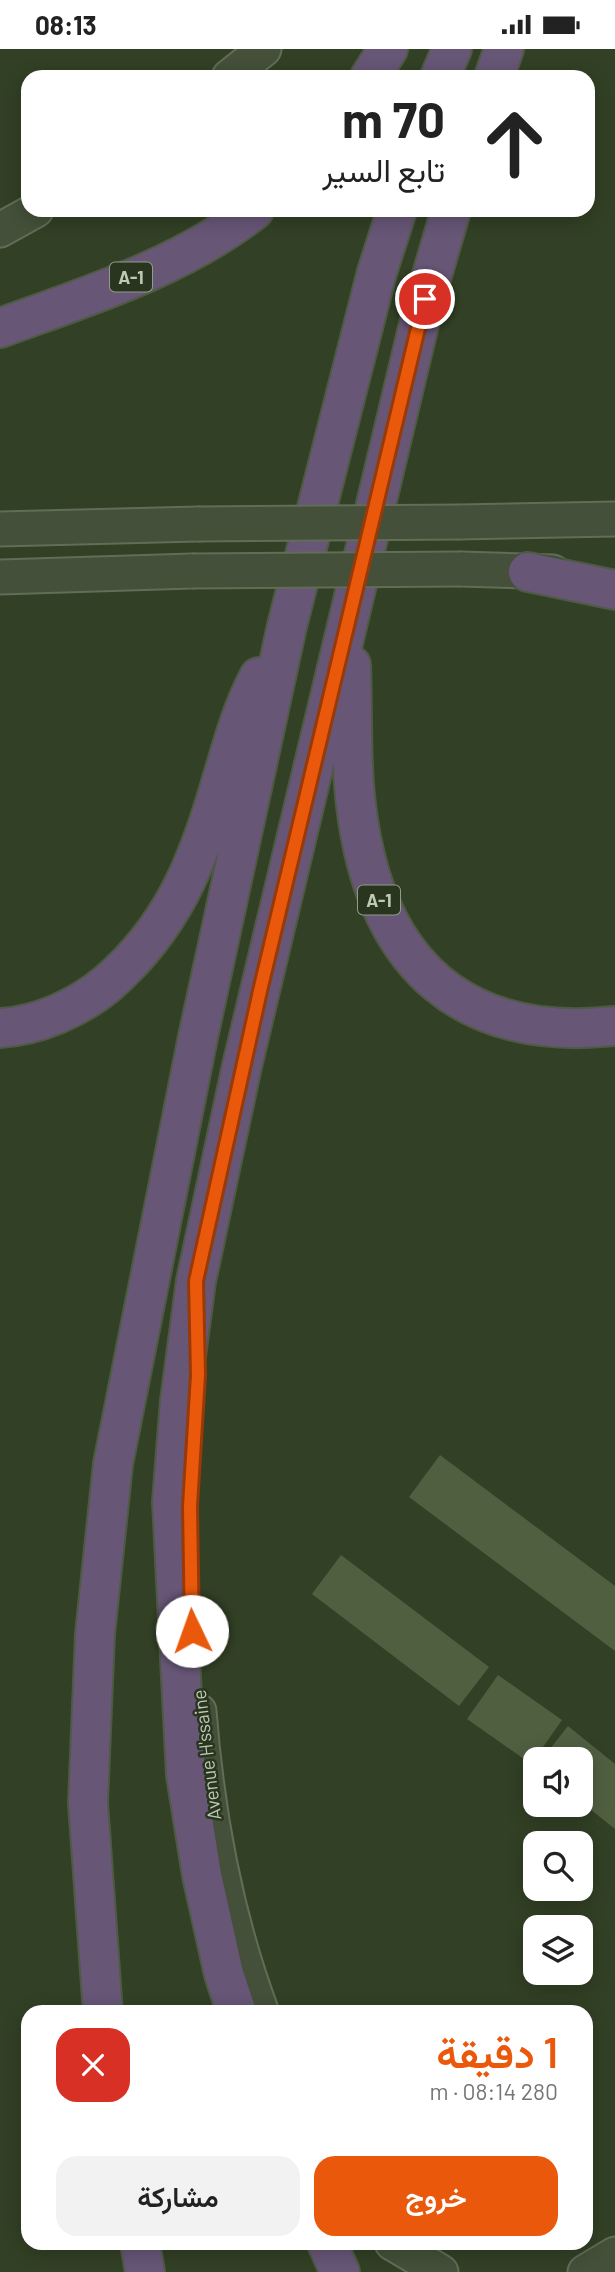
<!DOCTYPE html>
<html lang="ar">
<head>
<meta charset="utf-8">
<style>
  body { margin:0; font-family:Barlow,Vazirmatn,sans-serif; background:#f2f2f2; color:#222; direction:rtl; height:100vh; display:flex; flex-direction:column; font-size:26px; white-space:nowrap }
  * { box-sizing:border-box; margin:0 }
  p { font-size:23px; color:#767676 }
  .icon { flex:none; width:38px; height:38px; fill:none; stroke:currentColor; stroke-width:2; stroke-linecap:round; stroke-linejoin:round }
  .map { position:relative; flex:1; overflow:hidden; direction:ltr }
  .sheet { position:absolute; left:21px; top:1956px; width:572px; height:245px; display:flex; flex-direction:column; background:#fff; border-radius:21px; box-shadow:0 4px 18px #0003; direction:rtl }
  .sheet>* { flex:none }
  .hud { position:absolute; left:21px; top:21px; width:574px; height:147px; border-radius:21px; box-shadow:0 4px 18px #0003; direction:rtl; background:#fff; color:#222; overflow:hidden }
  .buttons { position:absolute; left:523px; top:1698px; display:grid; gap:14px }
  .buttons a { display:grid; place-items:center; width:70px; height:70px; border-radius:14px; background:#fff; box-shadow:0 4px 18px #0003; font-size:35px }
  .pin { position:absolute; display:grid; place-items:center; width:60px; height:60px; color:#fff; margin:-30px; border:4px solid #fff; border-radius:50%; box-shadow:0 2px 7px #0007 }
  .me { position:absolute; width:77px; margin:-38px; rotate:357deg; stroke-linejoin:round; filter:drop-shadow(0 0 5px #0008) }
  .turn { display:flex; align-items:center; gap:24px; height:147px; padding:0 35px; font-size:32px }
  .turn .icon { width:91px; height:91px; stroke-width:2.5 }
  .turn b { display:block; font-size:49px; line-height:60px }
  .round { display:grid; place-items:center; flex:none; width:74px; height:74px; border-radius:21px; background:#f2f2f2 }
  .summary { display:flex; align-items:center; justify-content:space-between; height:119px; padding:0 35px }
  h1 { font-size:42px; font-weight:600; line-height:52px; color:#ea580c }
  .button { display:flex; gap:14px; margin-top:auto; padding:14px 35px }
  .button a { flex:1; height:80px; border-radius:21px; background:#ea580c; color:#fff; font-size:28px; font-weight:600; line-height:80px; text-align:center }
  .button a+a { background:#f2f2f2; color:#222 }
  .status { display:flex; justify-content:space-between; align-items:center; height:49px; padding:0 35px; background:#fff; direction:ltr }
  .status svg { height:19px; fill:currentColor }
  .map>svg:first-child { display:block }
  .building { fill:#515f41 }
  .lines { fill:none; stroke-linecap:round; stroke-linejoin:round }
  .minor-casing { stroke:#626d57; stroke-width:37 }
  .highway-casing { stroke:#4f5a44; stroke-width:42 }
  .minor { stroke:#445039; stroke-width:33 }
  .highway { stroke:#675676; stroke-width:38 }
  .minor-bridge-casing { stroke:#626d57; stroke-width:37; stroke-linecap:butt }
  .minor-bridge { stroke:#445039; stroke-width:33 }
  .route-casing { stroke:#983908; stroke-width:18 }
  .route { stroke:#ea580c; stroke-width:12 }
  .labels { text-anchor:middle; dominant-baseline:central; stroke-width:5; stroke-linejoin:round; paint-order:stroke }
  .shield { fill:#29351e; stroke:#929d88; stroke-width:2 }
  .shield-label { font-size:18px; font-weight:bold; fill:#bfcab5 }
  .street-label { font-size:19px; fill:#bfcab5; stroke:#29351e }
</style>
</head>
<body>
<div class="status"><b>08:13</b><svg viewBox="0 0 49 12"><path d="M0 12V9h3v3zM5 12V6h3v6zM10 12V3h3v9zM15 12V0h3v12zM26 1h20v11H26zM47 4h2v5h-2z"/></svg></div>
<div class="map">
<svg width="615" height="2223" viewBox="0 0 615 2223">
  <rect width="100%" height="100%" fill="#324025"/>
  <path class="building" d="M440,1406l175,131v65l-206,-154z
    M341,1506l148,112 -30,39 -147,-112z
    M498,1626l64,45 -31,44 -64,-45z
    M568,1677l47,38v65l-34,-27v-43h-39z"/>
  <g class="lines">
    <g class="minor-casing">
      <path id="minor" d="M229,28l35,-28
        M0,181l36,-20
        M460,473l155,-3
        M0,480l198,-5
        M461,520l92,3
        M0,528l192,-6
        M199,1662c8,102 27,206 63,302
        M392,2194l49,29
        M585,2223l30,-18"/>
    </g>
    <g class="highway-casing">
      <path id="highway" d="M370,28l18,-28
        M440,28l12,-28
        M494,28l10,-28
        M0,279c85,-31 182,-61 254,-118
        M528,523l87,18
        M351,616c2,51 -1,104 7,155 22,147 107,222 257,206
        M0,979c38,-2 78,-20 107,-44 65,-56 91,-121 114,-201 11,-36 20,-72 38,-106
        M103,1964l-15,-210 7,-169 18,-170 85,-427 89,-411 90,-354 20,-62
        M237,1964l-13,-39 -22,-99 -16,-100 -14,-273 8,-101 16,-120 46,-215 183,-767 26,-89
        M140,2194l5,29
        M327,2194l13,29"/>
    </g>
    <use href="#minor" class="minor"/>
    <use href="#highway" class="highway"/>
    <g class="minor-bridge-casing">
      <path id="minor-bridge" d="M198,475l262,-2
        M192,522l269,-2"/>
    </g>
    <use href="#minor-bridge" class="minor-bridge"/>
  </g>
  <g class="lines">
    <g class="route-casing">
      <path id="route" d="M192,1582l-2,-125 8,-131 -2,-94 64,-290 165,-692"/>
    </g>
    <use href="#route" class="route"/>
  </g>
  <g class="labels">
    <g class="shield">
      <rect x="110" y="213.5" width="42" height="29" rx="5"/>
      <rect x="358" y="836.5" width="42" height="29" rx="5"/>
    </g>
    <g class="shield-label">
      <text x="131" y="228">A-1</text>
      <text x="379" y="851">A-1</text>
    </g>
    <g class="street-label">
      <text transform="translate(206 1706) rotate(-97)">Avenue H'ssaine</text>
    </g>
  </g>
</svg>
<div class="buttons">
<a><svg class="icon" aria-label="sound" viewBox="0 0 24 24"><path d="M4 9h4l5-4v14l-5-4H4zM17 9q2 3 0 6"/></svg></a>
<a><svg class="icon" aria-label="search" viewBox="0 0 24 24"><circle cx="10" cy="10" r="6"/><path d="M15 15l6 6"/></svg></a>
<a><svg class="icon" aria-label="layers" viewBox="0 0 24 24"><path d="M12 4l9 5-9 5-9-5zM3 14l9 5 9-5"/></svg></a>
</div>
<div class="pin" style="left:425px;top:250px;background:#d93025"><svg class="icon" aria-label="arrive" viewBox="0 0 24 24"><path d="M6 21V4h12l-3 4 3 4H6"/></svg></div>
<svg class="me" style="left:192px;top:1582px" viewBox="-20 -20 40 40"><circle r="19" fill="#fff"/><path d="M0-13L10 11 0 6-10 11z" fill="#ea580c"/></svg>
<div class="hud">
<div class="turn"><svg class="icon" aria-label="ahead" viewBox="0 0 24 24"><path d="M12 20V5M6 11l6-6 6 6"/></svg><div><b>70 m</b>تابع السير</div></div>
</div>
<section class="sheet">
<div class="summary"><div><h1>1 دقيقة</h1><p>280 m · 08:14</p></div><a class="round" style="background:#d93025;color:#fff"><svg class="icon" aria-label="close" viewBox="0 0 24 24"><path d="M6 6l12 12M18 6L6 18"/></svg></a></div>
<div class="button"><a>خروج</a><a>مشاركة</a></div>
</section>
</div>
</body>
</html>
